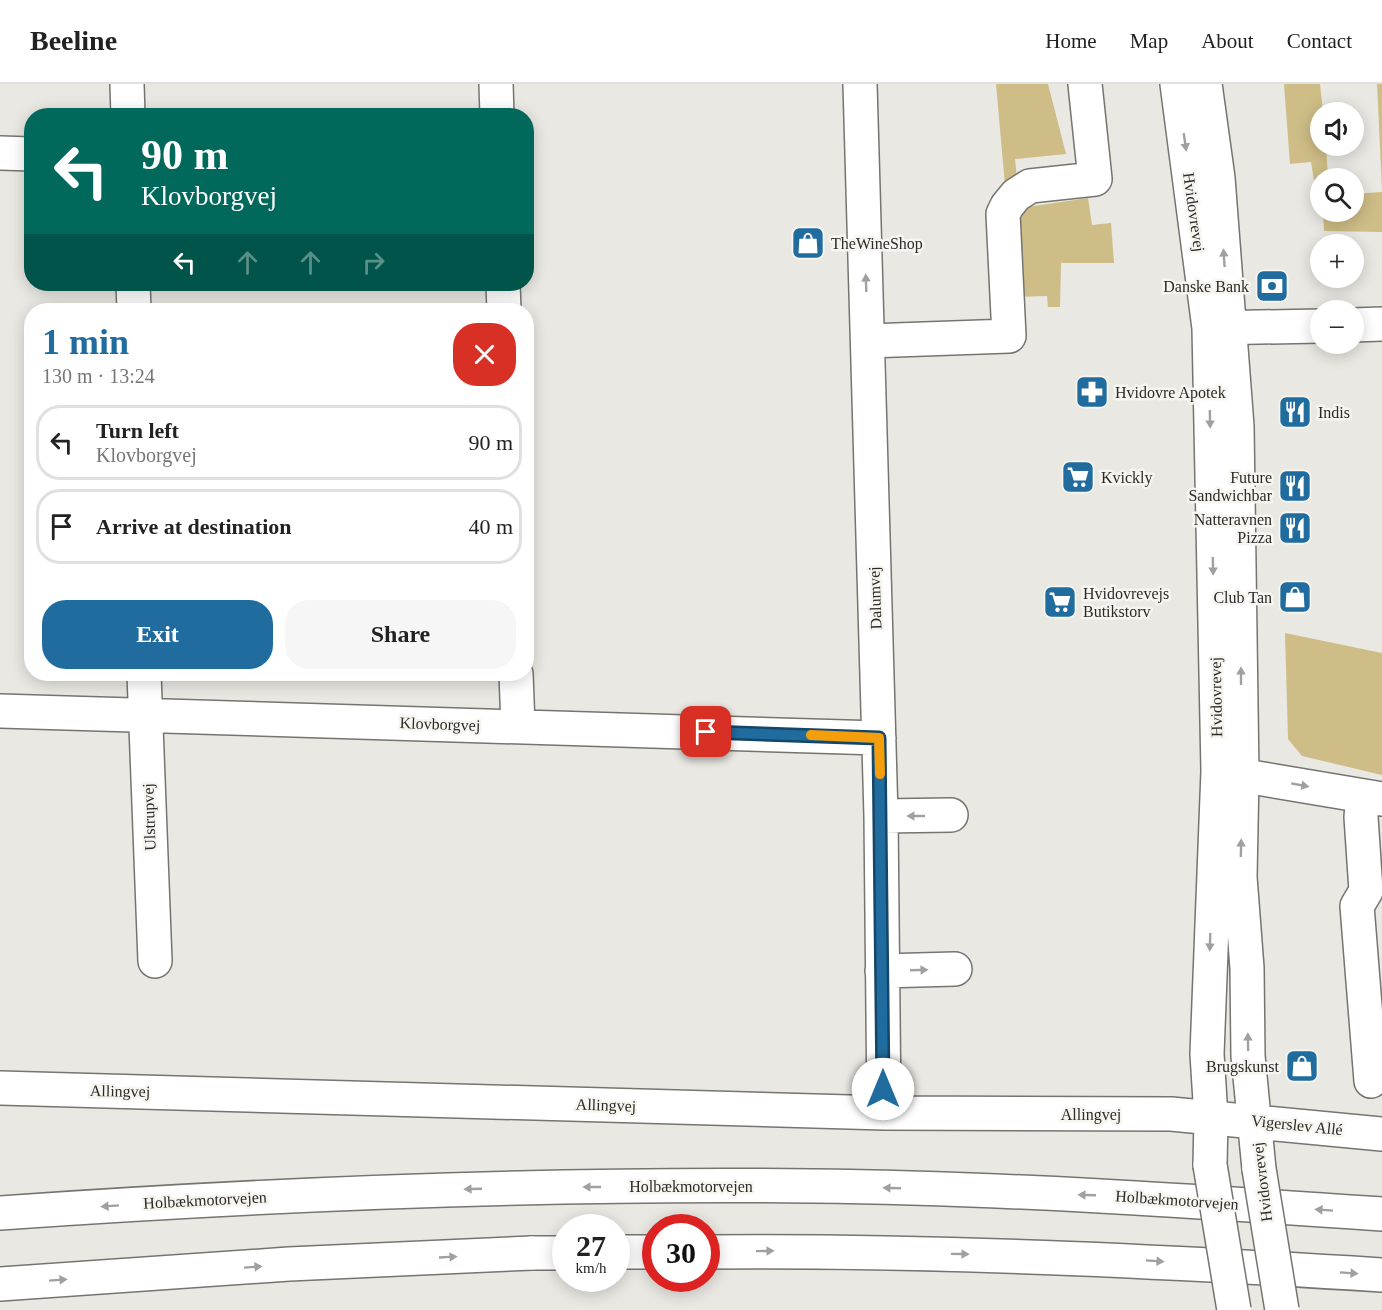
<!DOCTYPE html>
<html lang="en">
<head>
<meta charset="utf-8">
<style>
  body { margin:0; font-family:Georgia,serif; background:#f6f6f6; color:#222; height:100vh; display:flex; flex-direction:column; font-size:22px; white-space:nowrap }
  * { box-sizing:border-box; margin:0 }
  p { font-size:20px; color:#767676 }
  .icon { flex:none; width:33px; height:33px; fill:none; stroke:currentColor; stroke-width:2; stroke-linecap:round; stroke-linejoin:round }
  .map { position:relative; flex:1; overflow:hidden }
  .drawer { position:absolute; left:24px; top:219px; width:510px; height:378px; display:flex; flex-direction:column; background:#fff; border-radius:24px; box-shadow:0 3px 15px #0003 }
  .drawer>* { flex:none }
  .guide { position:absolute; left:24px; top:24px; width:510px; height:183px; border-radius:24px; box-shadow:0 3px 15px #0003; background:#00695c; color:#fff; overflow:hidden }
  .controls { position:absolute; left:1310px; top:18px; display:grid; gap:12px }
  .controls a { display:grid; place-items:center; width:54px; height:54px; border-radius:50%; background:#fff; box-shadow:0 3px 15px #0003; font-size:30px }
  .speed { position:absolute; left:552px; top:1130px; display:flex; gap:12px; font-size:30px; font-weight:700; text-align:center }
  .speed>* { display:grid; place-content:center; width:78px; height:78px; border-radius:50%; background:#fff; box-shadow:0 3px 15px #0003; line-height:1 }
  .speed small { font-size:15px; font-weight:400 }
  .speed .limit { border:9px solid #d22; background:#fff; color:#111 }
  .pin { position:absolute; display:grid; place-items:center; width:51px; height:51px; color:#fff; margin:-26px; border-radius:12px; box-shadow:0 3px 9px #0006 }
  .me { position:absolute; width:66px; margin:-33px; rotate:0deg; stroke-linejoin:round; filter:drop-shadow(0 0 4px #0008) }
  .turn { display:flex; align-items:center; gap:21px; height:126px; padding:0 18px; font-size:27px }
  .turn .icon { width:78px; height:78px; stroke-width:2.5 }
  .turn b { display:block; font-size:42px; line-height:51px }
  .lanes { display:flex; align-items:center; height:57px; padding:0 18px; background:#0003; justify-content:center; gap:30px; direction:ltr }
  .lanes .off { opacity:.35 }
  .round { display:grid; place-items:center; flex:none; width:63px; height:63px; border-radius:24px; background:#f6f6f6 }
  .summary { display:flex; align-items:center; justify-content:space-between; height:102px; padding:0 18px }
  h1 { font-size:36px; font-weight:600; line-height:45px; color:#206c9f }
  .button { display:flex; gap:12px; margin-top:auto; padding:12px 18px }
  .button a { flex:1; height:69px; border-radius:24px; background:#206c9f; color:#fff; font-size:24px; font-weight:600; line-height:69px; text-align:center }
  .button a+a { background:#f6f6f6; color:#222 }
  ul { padding:0; list-style:none }
  li { display:flex; align-items:center; gap:18px; height:75px; margin:0 12px 9px; padding:0 6px; border:3px solid #e0e0e0; border-radius:24px }
  li div { flex:1 }
  li b { display:block; font-size:22px }
  li em { font-style:normal }
  header { display:flex; align-items:center; gap:36px; box-sizing:border-box; height:84px; padding:0 30px; background:#fff; border-bottom:2px solid #e0e0e0 }
  header strong { font-size:28px }
  nav { display:flex; gap:33px; margin-inline-start:auto; font-size:21px }
  .map>svg:first-child { display:block }
  .green { fill:#cebd86 }
  .lines { fill:none; stroke-linecap:round; stroke-linejoin:round }
  .minor-casing { stroke:#76746f; stroke-width:36 }
  .major-casing { stroke:#76746f; stroke-width:36 }
  .highway-casing { stroke:#76746f; stroke-width:36 }
  .minor { stroke:#fff; stroke-width:33 }
  .major { stroke:#fff; stroke-width:33 }
  .highway { stroke:#fff; stroke-width:33 }
  .minor-bridge-casing { stroke:#76746f; stroke-width:36; stroke-linecap:butt }
  .minor-bridge { stroke:#fff; stroke-width:33 }
  .oneway { fill:#a0a09f }
  .route-casing { stroke:#154667; stroke-width:15 }
  .route { stroke:#206c9f; stroke-width:10 }
  .slow { stroke:#f59e0b; stroke-width:10 }
  .labels { text-anchor:middle; dominant-baseline:central; stroke-width:5; stroke-linejoin:round; paint-order:stroke }
  .street-label { font-size:16px; fill:#2c2b29; stroke:#f7f5ef }
  .poi-label { font-size:16px; fill:#2c2b29; stroke:#f7f5ef; text-anchor:start }
</style>
</head>
<body>
<header>
<strong>Beeline</strong>
<nav><a>Home</a><a>Map</a><a>About</a><a>Contact</a></nav>
</header>
<div class="map">
<svg width="1382" height="1226" viewBox="0 0 1382 1226">
  <rect width="100%" height="100%" fill="#e9e8e2"/>
  <path class="green" d="M996,0h52l18,70 -51,5 5,49 68,-10 4,27 19,-2 3,40h-53l-1,44h-12l-1,-11 -32,1z
    M1284,0h36l3,28h-3v34h6l2,32h-8v9h-5l-4,-25 -21,2z
    M1377,0h5v105z
    M1382,108v40l-58,-1 -1,-19h30v-18z
    M1285,549l97,20v122l-80,-19 -14,-17z"/>
  <g class="lines">
    <g class="minor-casing">
      <path id="minor" d="M127,0l1,32
        M496,0l1,32
        M860,0l21,732 3,297
        M1177,0l32,244 9,443 -11,283 4,63 -1,48
        M1205,0l13,94 19,248 5,349 -2,102 7,91 1,88 11,113
        M0,69l32,1
        M133,200l1,26
        M503,200l1,26
        M1353,241l29,-1
        M1209,244l111,-2
        M868,257l141,-5 -6,-122 4,-8 9,-11 14,-9 65,-7 -10,-95
        M144,590l11,287
        M516,590l2,52
        M0,627l879,27
        M1221,688l161,27
        M1363,712l-2,21 5,74 -9,15 14,175
        M881,732l70,-1
        M882,887l73,-2
        M0,1004l884,25 287,1 211,20"/>
    </g>
    <g class="major-casing">
      <path id="major" d="M616,1168h40
        M706,1168c226,-2 451,9 676,23
        M532,1169h34"/>
    </g>
    <g class="highway-casing">
      <path id="highway" d="M0,1129c270,-19 541,-30 813,-27 190,2 379,15 569,28
        M0,1200l289,-20 243,-11"/>
    </g>
    <use href="#minor" class="minor"/>
    <use href="#major" class="major"/>
    <use href="#highway" class="highway"/>
    <g class="minor-bridge-casing">
      <path id="minor-bridge" d="M1210,1081l24,145
        M1259,1085l23,141"/>
    </g>
    <use href="#minor-bridge" class="minor-bridge"/>
  </g>
  <defs><path id="oneway-solid" d="M-6-.8H1V-3.2L6.5 0L1 3.2V.8H-6Z" transform="scale(1.5)"/></defs>
  <g class="oneway">
    <use href="#oneway-solid" transform="translate(1185 58) rotate(82)"/>
    <use href="#oneway-solid" transform="translate(1224 174) rotate(-94)"/>
    <use href="#oneway-solid" transform="translate(866 199) rotate(-92)"/>
    <use href="#oneway-solid" transform="translate(1210 335) rotate(89)"/>
    <use href="#oneway-solid" transform="translate(1213 482) rotate(89)"/>
    <use href="#oneway-solid" transform="translate(1241 592) rotate(-90)"/>
    <use href="#oneway-solid" transform="translate(1300 701) rotate(10)"/>
    <use href="#oneway-solid" transform="translate(916 732) rotate(180)"/>
    <use href="#oneway-solid" transform="translate(1241 764) rotate(-89)"/>
    <use href="#oneway-solid" transform="translate(1210 858) rotate(92)"/>
    <use href="#oneway-solid" transform="translate(919 886) rotate(-2)"/>
    <use href="#oneway-solid" transform="translate(1248 958) rotate(-91)"/>
    <use href="#oneway-solid" transform="translate(592 1103) rotate(180)"/>
    <use href="#oneway-solid" transform="translate(892 1104) rotate(-178)"/>
    <use href="#oneway-solid" transform="translate(473 1105) rotate(178)"/>
    <use href="#oneway-solid" transform="translate(1087 1111) rotate(-178)"/>
    <use href="#oneway-solid" transform="translate(110 1122) rotate(176)"/>
    <use href="#oneway-solid" transform="translate(1324 1126) rotate(-176)"/>
    <use href="#oneway-solid" transform="translate(765 1167) rotate(-1)"/>
    <use href="#oneway-solid" transform="translate(960 1170) rotate(1)"/>
    <use href="#oneway-solid" transform="translate(448 1173) rotate(-3)"/>
    <use href="#oneway-solid" transform="translate(1155 1177) rotate(4)"/>
    <use href="#oneway-solid" transform="translate(253 1183) rotate(-4)"/>
    <use href="#oneway-solid" transform="translate(1349 1189) rotate(4)"/>
    <use href="#oneway-solid" transform="translate(58 1196) rotate(-4)"/>
  </g>
  <g class="lines">
    <g class="route-casing">
      <path id="route" d="M706,648l173,6 4,351"/>
    </g>
    <use href="#route" class="route"/>
    <path class="slow" d="M811,651l68,3 1,36"/>
  </g>
  <defs>
    <g id="shop-square" transform="scale(1.725)"><rect x="-9" y="-9" width="18" height="18" rx="4" fill="#206c9f" stroke="#f7f5ef"/><path d="M-5-2.5h2.3a2.7 3.5 0 0 1 5.4 0H5L5.5 6h-11ZM-1.5-2.5h3a1.5 2.3 0 0 0-3 0Z" fill="#fff"/></g>
    <g id="bank-square" transform="scale(1.725)"><rect x="-9" y="-9" width="18" height="18" rx="4" fill="#206c9f" stroke="#f7f5ef"/><path d="M-6-4H6V4H-6ZM0-2.3a2.3 2.3 0 1 0 0 4.6a2.3 2.3 0 1 0 0-4.6Z" fill="#fff"/></g>
    <g id="pharmacy-square" transform="scale(1.725)"><rect x="-9" y="-9" width="18" height="18" rx="4" fill="#206c9f" stroke="#f7f5ef"/><path d="M-2-6h4v4h4v4h-4v4h-4v-4h-4v-4h4Z" fill="#fff"/></g>
    <g id="restaurant-square" transform="scale(1.725)"><rect x="-9" y="-9" width="18" height="18" rx="4" fill="#206c9f" stroke="#f7f5ef"/><path d="M-5-6h1v4h1v-4h1v4h1v-4h1v5L-1.5 .5V6h-2V.5L-5-1ZM5-6V6H3V1.5H1.5Q1.5-4 5-6Z" fill="#fff"/></g>
    <g id="supermarket-square" transform="scale(1.725)"><rect x="-9" y="-9" width="18" height="18" rx="4" fill="#206c9f" stroke="#f7f5ef"/><path d="M-6-5.5h2.5l.6 2H6L4.5 2H-2.5L-4.4-4H-6ZM-1.5 3.2a1.3 1.3 0 1 0 .1 0ZM3 3.2a1.3 1.3 0 1 0 .1 0Z" fill="#fff"/></g>
  </defs>
  <g fill-rule="evenodd">
    <use href="#shop-square" x="808" y="159"/>
    <use href="#bank-square" x="1272" y="202"/>
    <use href="#pharmacy-square" x="1092" y="308"/>
    <use href="#restaurant-square" x="1295" y="328"/>
    <use href="#supermarket-square" x="1078" y="393"/>
    <use href="#restaurant-square" x="1295" y="402"/>
    <use href="#restaurant-square" x="1295" y="444"/>
    <use href="#shop-square" x="1295" y="513"/>
    <use href="#supermarket-square" x="1060" y="518"/>
    <use href="#shop-square" x="1302" y="982"/>
  </g>
  <g class="labels">
    <g class="street-label">
      <text transform="translate(1194 128) rotate(82)">Hvidovrevej</text>
      <text transform="translate(875 514) rotate(-92)">Dalumvej</text>
      <text transform="translate(1216 613) rotate(-91)">Hvidovrevej</text>
      <text transform="translate(440 640) rotate(2)">Klovborgvej</text>
      <text transform="translate(149 733) rotate(-92)">Ulstrupvej</text>
      <text transform="translate(120 1007) rotate(1)">Allingvej</text>
      <text transform="translate(606 1021) rotate(2)">Allingvej</text>
      <text x="1091" y="1030">Allingvej</text>
      <text transform="translate(1297 1041) rotate(6)">Vigerslev Allé</text>
      <text transform="translate(1262 1098) rotate(-97)">Hvidovrevej</text>
      <text x="691" y="1102">Holbækmotorvejen</text>
      <text transform="translate(205 1116) rotate(-3)">Holbækmotorvejen</text>
      <text transform="translate(1177 1116) rotate(4)">Holbækmotorvejen</text>
    </g>
    <g class="poi-label">
      <text x="831" y="159">TheWineShop</text>
      <text x="1249" y="202" text-anchor="end">Danske Bank</text>
      <text x="1115" y="308">Hvidovre Apotek</text>
      <text x="1318" y="328">Indis</text>
      <text x="1101" y="393">Kvickly</text>
      <text x="1272" y="393" text-anchor="end">Future<tspan x="1272" dy="18">Sandwichbar</tspan></text>
      <text x="1272" y="435" text-anchor="end">Natteravnen<tspan x="1272" dy="18">Pizza</tspan></text>
      <text x="1083" y="509">Hvidovrevejs<tspan x="1083" dy="18">Butikstorv</tspan></text>
      <text x="1272" y="513" text-anchor="end">Club Tan</text>
      <text x="1279" y="982" text-anchor="end">Brugskunst</text>
    </g>
  </g>
</svg>
<div class="controls">
<a><svg class="icon" aria-label="sound" viewBox="0 0 24 24"><path d="M4 9h4l5-4v14l-5-4H4zM17 9q2 3 0 6"/></svg></a>
<a><svg class="icon" aria-label="search" viewBox="0 0 24 24"><circle cx="10" cy="10" r="6"/><path d="M15 15l6 6"/></svg></a>
<a>+</a>
<a>−</a>
</div>
<div class="speed"><div>27<small>km/h</small></div><div class="limit">30</div></div>
<div class="pin" style="left:706px;top:648px;background:#d93025"><svg class="icon" aria-label="arrive" viewBox="0 0 24 24"><path d="M6 21V4h12l-3 4 3 4H6"/></svg></div>
<svg class="me" style="left:883px;top:1005px" viewBox="-20 -20 40 40"><circle r="19" fill="#fff"/><path d="M0-13L10 11 0 6-10 11z" fill="#206c9f"/></svg>
<div class="guide">
<div class="turn"><svg class="icon" aria-label="left" viewBox="0 0 24 24"><path d="M17 20v-9H6M10 6l-5 5 5 5"/></svg><div><b>90 m</b>Klovborgvej</div></div>
<div class="lanes"><svg class="icon" aria-label="left" viewBox="0 0 24 24"><path d="M17 20v-9H6M10 6l-5 5 5 5"/></svg><svg class="icon off" aria-label="ahead" viewBox="0 0 24 24"><path d="M12 20V5M6 11l6-6 6 6"/></svg><svg class="icon off" aria-label="ahead" viewBox="0 0 24 24"><path d="M12 20V5M6 11l6-6 6 6"/></svg><svg class="icon off" aria-label="right" viewBox="0 0 24 24"><path d="M7 20v-9h11M14 6l5 5-5 5"/></svg></div>
</div>
<section class="drawer">
<div class="summary"><div><h1>1 min</h1><p>130 m · 13:24</p></div><a class="round" style="background:#d93025;color:#fff"><svg class="icon" aria-label="close" viewBox="0 0 24 24"><path d="M6 6l12 12M18 6L6 18"/></svg></a></div>
<ul>
<li><svg class="icon" aria-label="left" viewBox="0 0 24 24"><path d="M17 20v-9H6M10 6l-5 5 5 5"/></svg><div><b>Turn left</b><p>Klovborgvej</p></div><em>90 m</em></li>
<li><svg class="icon" aria-label="arrive" viewBox="0 0 24 24"><path d="M6 21V4h12l-3 4 3 4H6"/></svg><div><b>Arrive at destination</b></div><em>40 m</em></li>
</ul>
<div class="button"><a>Exit</a><a>Share</a></div>
</section>
</div>
</body>
</html>
